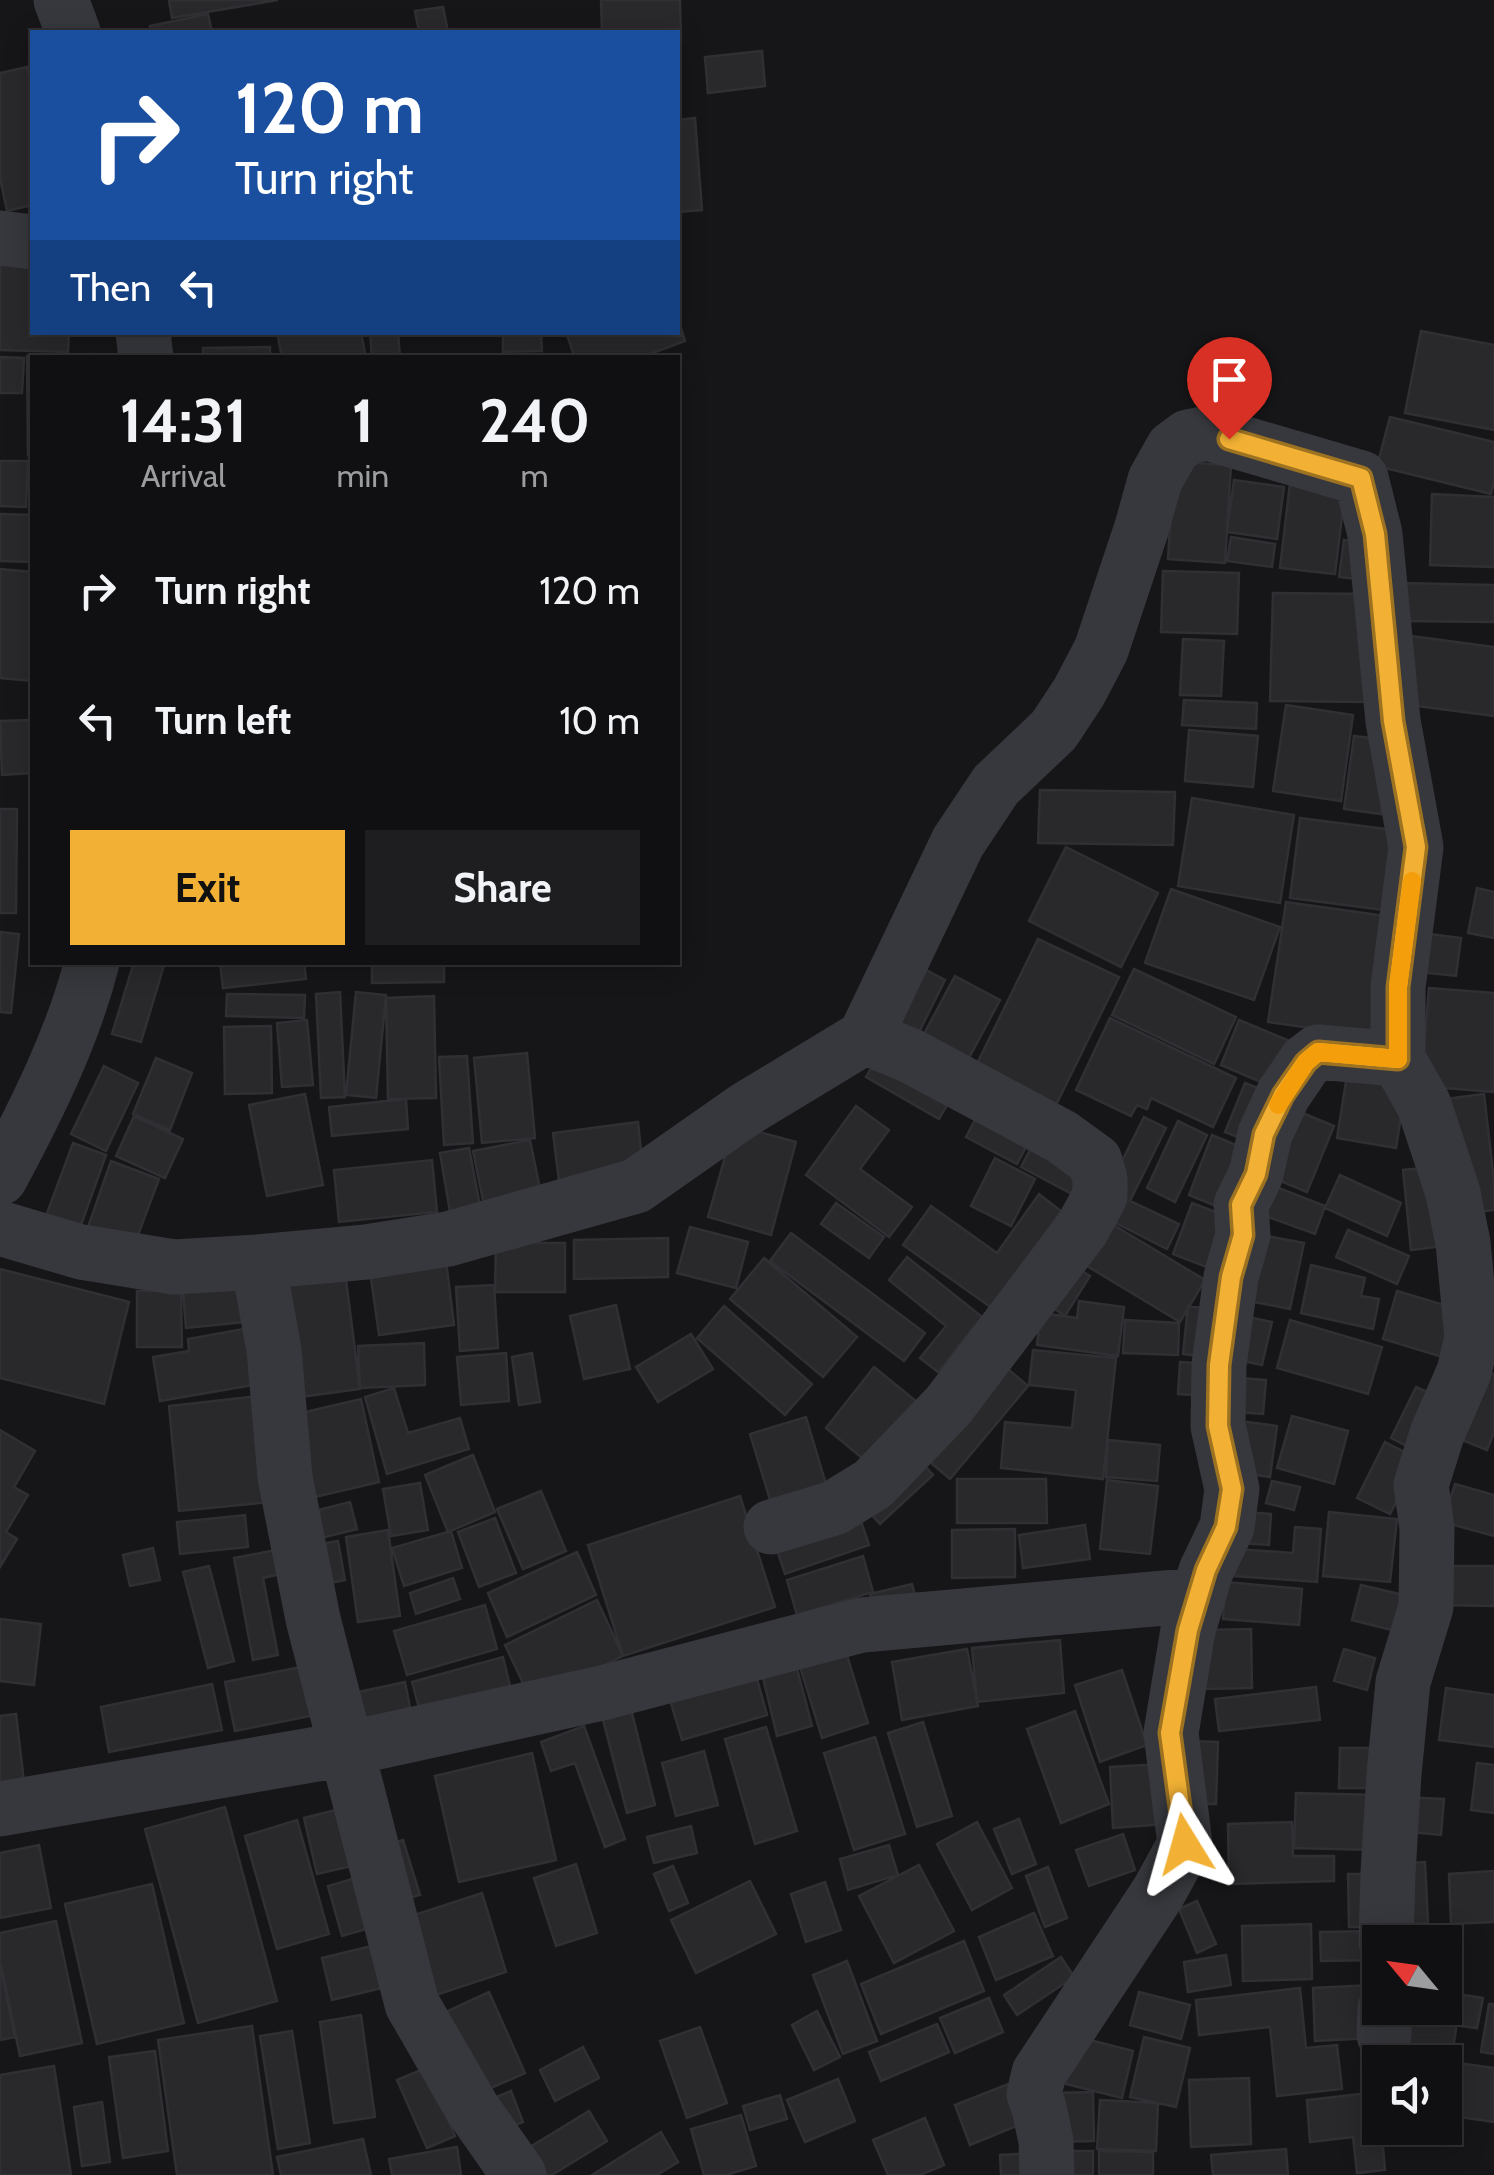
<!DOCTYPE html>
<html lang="en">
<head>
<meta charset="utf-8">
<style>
  body { margin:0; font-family:Cabin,sans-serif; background:#1e1e20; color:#f1f3f6; height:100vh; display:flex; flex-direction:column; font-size:38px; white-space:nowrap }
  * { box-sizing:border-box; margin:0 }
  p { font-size:32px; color:#9c9d9f }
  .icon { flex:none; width:55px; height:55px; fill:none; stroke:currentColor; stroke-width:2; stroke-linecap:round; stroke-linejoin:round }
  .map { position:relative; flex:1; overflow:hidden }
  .details { position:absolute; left:30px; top:355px; width:650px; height:610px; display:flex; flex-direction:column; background:#101012; border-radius:0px; box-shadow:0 5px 25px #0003,0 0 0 2px #303032 }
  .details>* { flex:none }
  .hud { position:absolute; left:30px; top:30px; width:650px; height:305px; border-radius:0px; box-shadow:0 5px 25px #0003,0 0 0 2px #303032; background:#1a4fa0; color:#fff; overflow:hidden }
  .needle { width:65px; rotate:299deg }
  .tools { position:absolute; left:1362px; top:1925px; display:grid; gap:20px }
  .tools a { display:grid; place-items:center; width:100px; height:100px; border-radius:0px; background:#101012; box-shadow:0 5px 25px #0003,0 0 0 2px #303032; font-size:50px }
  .pin { position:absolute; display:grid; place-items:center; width:85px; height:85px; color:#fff; margin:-102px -42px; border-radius:50% 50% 50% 0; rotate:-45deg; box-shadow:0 0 10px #0007 }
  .pin .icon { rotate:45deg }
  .me { position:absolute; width:110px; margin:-55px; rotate:352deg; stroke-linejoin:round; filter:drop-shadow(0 0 8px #0008) }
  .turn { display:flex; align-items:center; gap:35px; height:210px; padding:0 40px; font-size:45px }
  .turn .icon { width:130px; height:130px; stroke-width:2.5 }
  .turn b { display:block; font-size:70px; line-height:85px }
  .then { display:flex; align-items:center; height:95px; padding:0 40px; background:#0003; gap:20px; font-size:38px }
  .eta { display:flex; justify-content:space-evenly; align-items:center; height:170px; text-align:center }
  .eta b { font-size:60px; font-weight:800; line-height:70px }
  .button { display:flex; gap:20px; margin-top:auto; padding:20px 40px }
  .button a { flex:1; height:115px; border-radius:0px; background:#f2b134; color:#111; font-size:40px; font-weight:800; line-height:115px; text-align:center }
  .button a+a { background:#1e1e20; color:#f1f3f6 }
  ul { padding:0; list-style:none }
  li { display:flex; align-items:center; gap:30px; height:130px; padding:0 40px }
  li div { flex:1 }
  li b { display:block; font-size:38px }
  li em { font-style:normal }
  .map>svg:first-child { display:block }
  .building { fill:#29292c; stroke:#303034; stroke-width:2.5 }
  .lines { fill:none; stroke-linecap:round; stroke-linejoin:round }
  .minor { stroke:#37383d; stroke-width:55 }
  .route-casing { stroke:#9d7322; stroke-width:25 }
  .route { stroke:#f2b134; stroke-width:18 }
  .slow { stroke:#f59e0b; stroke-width:18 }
</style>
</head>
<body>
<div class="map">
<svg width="1494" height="2175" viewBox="0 0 1494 2175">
  <rect width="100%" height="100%" fill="#161618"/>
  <path class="building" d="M169,0h109l-106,18z
    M601,0h79l1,42h-3v-10h-76z
    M443,7l5,25h-29l-4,-21z
    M208,14l4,18h-61l-1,-6z
    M762,51l3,35 -57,7 -3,-36z
    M27,67l5,26v112l-25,6 -7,-33v-105z
    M695,118l7,92 -24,2v-92z
    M0,254l32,1v77h37l-1,20 -68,-2z
    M678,319l7,22 -46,17h-64l-9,-26h112z
    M1421,331l73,14v85l-89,-17z
    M277,332h84l5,26h-84z
    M370,332h28l2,26h-28z
    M503,332h38l1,19 -39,1z
    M270,347v11h-67v-10z
    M95,354v4h-63v97h-4l-1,-99z
    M0,357l24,1 -2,35h-22z
    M1390,417l104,25v40l-3,12 -114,-28z
    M0,461h28l-2,46 -26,-1z
    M1174,462l57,3 -6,98 -57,-4z
    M1291,475l67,8 -4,35 -12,-2 -7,58 -55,-6z
    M1234,480l50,7 -7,52 -50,-7z
    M1432,494l62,3v70l-64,-2z
    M0,514l32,1v47l-32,-1z
    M1231,537l44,7 -3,23 -45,-6z
    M1344,540l27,3 -5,37 -27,-3z
    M0,569l32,3v109l-32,-3z
    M1163,571l76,2 -2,61 -76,-2z
    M1401,583l93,2v37l-93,-1z
    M1273,593l96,1 -2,108 -97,-1z
    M1411,636l83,11v69l-93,-12z
    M1183,639l41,2 -3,55 -41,-1z
    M1184,700l73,3 -1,26 -74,-4z
    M1286,705l67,10 -12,86 -68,-10z
    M32,720v53l-30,2 -2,-54z
    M1189,730l69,6 -5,51 -68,-6z
    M1354,736l36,4 -9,74 -37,-5z
    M1040,790l135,2 -2,53 -135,-2z
    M1192,798l102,17 -14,88 -102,-17z
    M0,809h17l-1,104h-16z
    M1300,818l110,14 -10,80 -110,-14z
    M1066,847l92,46 -37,74 -92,-46z
    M1477,888l17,4v46l-26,-5z
    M1171,889l109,38 -26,73 -109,-37z
    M1286,902l114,16 -18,120 -114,-16z
    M0,932l19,2 -8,79 -11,-1z
    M1414,932l47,6 -5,38 -47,-5z
    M1038,939l81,38 -68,138 -80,-39z
    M134,962h31l-24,80 -29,-8z
    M220,962h84l2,17 -83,9z
    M372,962h72v20l-72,1z
    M917,965l28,15 -31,62 -29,-14z
    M1134,969l102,48 -22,47 -102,-49z
    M955,976l45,24 -37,69 -45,-24z
    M1429,988l65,5v99l-73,-6z
    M340,992l5,105 -24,1 -5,-104z
    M356,992l30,3 -10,103 -30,-3z
    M227,994l78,1 -1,23 -78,-2z
    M434,996l2,102 -48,1 -2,-101z
    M1110,1018l126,60 -23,49 -62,-29 -4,11 -10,-4 -6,11 -55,-26z
    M307,1020l6,65 -31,2 -5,-64z
    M1239,1020l53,22 -19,45 -52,-22z
    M271,1026l1,67 -47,1 -1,-67z
    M881,1051l73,42 -15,26 -73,-42z
    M527,1053l8,85 -53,5 -8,-85z
    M467,1056l6,87 -29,2 -5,-88z
    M156,1058l36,15 -22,57 -37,-16z
    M104,1066l34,17 -32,68 -35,-17z
    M1347,1075l59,10 -10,63 -59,-10z
    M1245,1083l33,13 -20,49 -33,-13z
    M305,1094l18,91 -56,11 -18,-91z
    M1484,1094l10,87v29l-36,4 -13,-115z
    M406,1099l2,30 -76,7 -3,-29z
    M984,1103l51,27 -18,34 -51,-27z
    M856,1106l33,24 -29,39 52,38 -23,30 -83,-62z
    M1288,1107l46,19 -27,66 -46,-19z
    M134,1116l49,23 -18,39 -49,-22z
    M1144,1117l22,11 -36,73 49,23 -12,25 -71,-36z
    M1178,1121l29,14 -32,67 -28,-14z
    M638,1122l5,47 -84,12 -6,-48z
    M734,1125l62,17 -25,93 -63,-18z
    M1039,1133l51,26 -18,35 -51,-27z
    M1212,1135l43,18 -24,59 -42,-17z
    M530,1140l11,54 -57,11 -11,-54z
    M73,1143l33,12 -26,73 -34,-12z
    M469,1148l11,58 -30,6 -10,-59z
    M995,1158l40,21 -24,47 -40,-20z
    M432,1160l5,52 -98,10 -5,-52z
    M111,1161l48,18 -24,64 -47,-16z
    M1435,1167l9,79 -33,4 -8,-80z
    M1340,1175l61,28 -14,33 -62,-28z
    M1263,1182l62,24 -10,28 -63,-23z
    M1039,1194l22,17 -69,97 -89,-63 28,-39 66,47z
    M836,1203l48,34 -15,21 -48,-34z
    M1192,1203l50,19 -20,51 -49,-19z
    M1102,1218l103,62 -25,42 -103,-62z
    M690,1227l58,15 -12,46 -59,-15z
    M1348,1230l61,26 -12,28 -61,-27z
    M791,1233l134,100 -21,28 -134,-100z
    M1251,1233l53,10 -14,66 -51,-10z
    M668,1238v39l-94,2v-39z
    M496,1243h69v49h-70z
    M907,1257l75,60 -44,55 -18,-14 26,-32 -57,-46z
    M764,1258l93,79 -34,40 -93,-78z
    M1064,1260l26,16 -25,40 -25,-17z
    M446,1261l8,64 -75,10 -9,-64z
    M1311,1265l54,13 -4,18 18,3 -6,30 -72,-16z
    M0,1269l129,33 -25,102 -104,-26z
    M345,1272l15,117 -75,10 -15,-117z
    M251,1284l4,37 -69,7 -3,-37z
    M494,1285l4,63 -38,3 -4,-64z
    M137,1291h44l1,56h-45z
    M1397,1291l67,20 -15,48 -66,-20z
    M1079,1301l45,6 -6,49 -81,-11 4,-32 36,5z
    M616,1305l14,64 -46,10 -14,-63z
    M724,1306l88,78 -27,31 -88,-77z
    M1188,1306l30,4 -6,48 -29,-4z
    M1234,1314l38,8 -10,43 -38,-8z
    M1125,1320l54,3 -1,32 -55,-2z
    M1290,1320l92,27 -14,47 -91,-26z
    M260,1326l10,56 -110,19 -7,-44 36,-6 -1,-12z
    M691,1334l22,35 -55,33 -22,-35z
    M424,1343l1,42 -65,3 -2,-42z
    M1033,1350l83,8 -13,121 -102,-11 4,-46 67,6 4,-38 -47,-5z
    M506,1353l3,48 -48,4 -4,-48z
    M532,1353l8,49 -21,3 -7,-48z
    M995,1358l33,28 -78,93 -34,-29z
    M1180,1362l30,2 -2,32 -30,-2z
    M874,1367l43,35 -49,61 -42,-35z
    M1489,1372l5,2v58l-7,18 -27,-11z
    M1224,1377l42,3 -3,34 -42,-3z
    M1416,1387l23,10 -25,53 -23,-12z
    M394,1388l14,45 52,-15 9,31 -82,25 -22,-77z
    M259,1396l11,106 -91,9 -10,-105z
    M361,1399l18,83 -77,18 -18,-83z
    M1292,1416l56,15 -14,53 -57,-16z
    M806,1417l24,81 -55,18 -25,-82z
    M1240,1421l37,5 -7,51 -38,-5z
    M0,1430l35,21 -21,36 14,8 -22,37 11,7 -17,28z
    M1108,1440l52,5 -3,36 -51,-4z
    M1385,1442l33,17 -28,55 -33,-16z
    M914,1454l19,21 -53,49 -19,-21z
    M473,1455l22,57 -47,20 -23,-57z
    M957,1479h89l1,44h-90z
    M1107,1480l51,6 -8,68 -50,-5z
    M1272,1481l28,6 -6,23 -28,-7z
    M420,1483l8,47 -37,6 -8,-47z
    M1455,1484l39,11v41l-51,-14z
    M541,1491l25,60 -43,18 -26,-60z
    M740,1496l35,111 -152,49 -35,-111z
    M350,1502l7,27 -48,12 -6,-27z
    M857,1509l12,36 -84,29 -12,-36z
    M1230,1511l41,3 -2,31 -42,-3z
    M1329,1512l68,7 -7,63 -67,-6z
    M245,1515l3,32 -68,7 -3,-32z
    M495,1518l21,55 -37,14 -21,-55z
    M1085,1525l5,34 -67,9 -4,-33z
    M1295,1527l26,2 -4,53 -83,-6 3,-27 56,4z
    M1015,1529v48l-63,1v-48z
    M388,1530l12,86 -42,6 -12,-85z
    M451,1531l11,37 -58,18 -12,-38z
    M338,1541l7,39 -29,6 -7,-40z
    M153,1548l7,32 -30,6 -7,-31z
    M276,1550l5,24 -18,4 15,77 -25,5 -19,-102z
    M577,1552l19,43 -89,42 -19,-44z
    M863,1556l10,36 -76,23 -10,-35z
    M209,1566l25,95 -26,7 -25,-96z
    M1439,1566h55v40l-56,-1z
    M453,1578l7,21 -44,15 -6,-21z
    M1226,1582l76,7 -3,36 -76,-6z
    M912,1584l5,19 -42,11 -5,-20z
    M1361,1585l51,12 -9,36 -51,-13z
    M597,1600l26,56 -92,44 -26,-55z
    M485,1605l12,44 -90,26 -13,-44z
    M0,1619l41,5 -7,61 -34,-4z
    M1251,1629l1,59 -49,1v-59z
    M1060,1640l4,53 -87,9 -5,-54z
    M844,1646l24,77 -46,15 -24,-78z
    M967,1649l11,57 -76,14 -10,-58z
    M1344,1649l31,9 -8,32 -33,-9z
    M503,1657l9,37 -90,25 -10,-37z
    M794,1657l18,69 -35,10 -17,-71z
    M316,1664l9,49 -90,18 -10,-49z
    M754,1668l13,47 -85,25 -14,-47z
    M1122,1670l25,75 -47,17 -25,-77z
    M405,1682l8,41 -56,12 -8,-41z
    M212,1684l10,46 -113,22 -8,-45z
    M1316,1687l4,33 -101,11 -4,-32z
    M1446,1688l48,7v52l-55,-7z
    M630,1705l25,100 -28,8 -26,-101z
    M1075,1711l34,93 -48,19 -34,-94z
    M16,1714l8,68 -24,3v-69z
    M923,1722l29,94 -35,11 -29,-94z
    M584,1726l41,113 -20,8 -30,-84 -24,8 -10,-29z
    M766,1727l31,104 -42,13 -30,-105z
    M875,1737l30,97 -51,16 -30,-97z
    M1190,1741l28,1 -2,62h-28z
    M1340,1748h30v40h-31z
    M704,1751l14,54 -42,11 -14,-53z
    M532,1753l24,107 -97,22 -24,-106z
    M1477,1763l17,2v48l-23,-3z
    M1162,1764l4,60 -53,4 -3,-61z
    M1296,1793l80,2 -2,55 -80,-2z
    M1401,1797l43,2 -3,36 -42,-4z
    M225,1807l52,194 -79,22 -53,-194z
    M347,1807l13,57 -43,10 -13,-56z
    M1019,1819l17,45 -24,10 -18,-45z
    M297,1820l32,114 -52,15 -32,-113z
    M977,1822l35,66 -40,22 -35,-66z
    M1292,1822l1,34h41v25l-105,3 -1,-60z
    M691,1826l6,27 -43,10 -7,-26z
    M1123,1834l12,36 -46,16 -13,-36z
    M403,1840l17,55 -25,7 -17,-55z
    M39,1845l12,63 -51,10v-65z
    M889,1845l9,30 -50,15 -8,-31z
    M1425,1862l3,61 -31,2 -3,-61z
    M576,1864l21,69 -41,13 -22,-68z
    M919,1865l35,66 -60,32 -35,-67z
    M673,1866l15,37 -19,8 -15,-37z
    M1048,1867l19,51 -22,9 -19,-51z
    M1494,1871v51l-43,2 -2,-50z
    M1348,1874h29l-1,53h-27z
    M366,1875l15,50 -39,11 -14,-50z
    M750,1881l26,53 -80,39 -25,-53z
    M825,1882l16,48 -35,12 -15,-48z
    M152,1884l32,139 -87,21 -32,-140z
    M482,1893l24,79 -70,23 -25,-79z
    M1197,1901l19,43 -19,9 -18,-44z
    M1034,1913l19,43 -57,24 -17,-43z
    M56,1921l26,122 -62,13 -20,-95v-28z
    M1311,1924l1,55 -69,2 -1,-55z
    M1376,1931v29l-55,1 -1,-29z
    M964,1941l20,50 -103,43 -20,-50z
    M384,1943l10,42 -62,15 -10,-42z
    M1226,1955l5,30 -43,7 -4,-30z
    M1061,1957l13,20 -57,38 -13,-20z
    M847,1961l30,80 -34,13 -30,-79z
    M0,1964l15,73 -15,3z
    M1371,1985l2,53 -58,3 -2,-53z
    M1300,1988l6,60 31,-3 5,44 -65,7 -7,-69 -71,8 -3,-35z
    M489,1992l36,81 -52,23 -36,-80z
    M1139,1992l51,13 -9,34 -51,-14z
    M1464,1995l19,3 -6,30 -17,-2z
    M989,1998l14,34 -48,21 -15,-35z
    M1489,2004h5v50l-13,-2z
    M817,2011l23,46 -26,13 -22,-45z
    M1393,2013l64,9 -5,35 -64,-9z
    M361,2015l14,102 -41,6 -14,-101z
    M937,2024l12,28 -68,29 -12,-29z
    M252,2026l21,149h-96l-19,-135z
    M700,2027l27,76 -40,15 -27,-77z
    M292,2031l18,112 -32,6 -18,-113z
    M1066,2034l67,17 -11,47 -68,-17z
    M1144,2037l46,11 -14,59 -46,-10z
    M583,2047l16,31 -44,23 -15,-31z
    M155,2051l13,100 -45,7 -14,-101z
    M1430,2059l64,9v54l-49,-7v-53h-15z
    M54,2066l17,109h-71v-100z
    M426,2068l29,68 -28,12 -30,-68z
    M1249,2078l2,66 -60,3 -2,-67z
    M838,2079l17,42 -50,21 -18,-42z
    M1008,2084l16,39 -54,22 -15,-40z
    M511,2091l12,31 -27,11 -12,-31z
    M1093,2092l1,49 -41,1 -1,-49z
    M1378,2092l7,78 -28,3 -4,-36 -43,5 -3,-42z
    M780,2095l7,24 -37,11 -7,-24z
    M1100,2100l58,3 -2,48 -59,-2z
    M102,2102l8,60 -28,4 -8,-59z
    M589,2111l18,30 -55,34h-23l-12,-20z
    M741,2115l15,51 -30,9h-22l-13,-46z
    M925,2118l19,47 -24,10h-32l-15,-35z
    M661,2132l17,30 -21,13h-65z
    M363,2139l8,36h-90l-4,-18z
    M457,2147l4,28h-69l-3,-16z
    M1286,2149l2,26h-75l-2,-20z
    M1055,2151h38v24h-38z
    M1099,2151l54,1v23h-54z
    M1036,2153l2,22h-37l-1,-20z"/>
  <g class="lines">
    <path class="minor" d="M61,0l12,32
      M0,238l32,4
      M143,332l3,26
      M0,1178c36,-67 73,-141 92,-216
      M0,1228l81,24 93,15 84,-5 108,-10 82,-13 188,-53 110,-77 119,-72 93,-195 38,-57 58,-55 25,-38 22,-42 41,-123 13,-47 18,-32 15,-11 20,-4 153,45 14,56 18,187 23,126 -18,140v72l26,46 29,88 10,50 9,95 -8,34 -27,62 -16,51 6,43 -1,79 -23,75 -9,92 -6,99 -2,69
      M258,1262l16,88 11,127 28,142 99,385 60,104 47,67
      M771,1527l63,-19 39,-24 75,-78 134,-177 18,-33v-17l-5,-18 -33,-24 -151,-81 -46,-19
      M0,1809l346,-60 256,-56 260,-68 336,-30
      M1384,2035l1,-27
      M1047,2175l-1,-34 -7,-33 -5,-14 5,-21 119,-180 27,-49 -14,-111 17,-103 18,-59 21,-44 5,-38 -14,-63 1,-61 12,-88 12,-42 -2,-30 15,-31 9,-40 18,-39 23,-34 12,-9 80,7"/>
  </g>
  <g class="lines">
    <g class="route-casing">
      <path id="route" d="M1185,1844l-15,-111 18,-103 18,-60 20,-43 6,-38 -14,-63 1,-61 12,-88 12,-42 -2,-30 15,-31 8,-40 19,-39 23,-33 12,-10 80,7v-72l18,-140 -23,-126 -18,-187 -14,-56 -132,-39"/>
    </g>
    <use href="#route" class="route"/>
    <path class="slow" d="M1278,1105l28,-43 12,-10 80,7v-72l14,-106"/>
  </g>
</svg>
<div class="tools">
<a><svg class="needle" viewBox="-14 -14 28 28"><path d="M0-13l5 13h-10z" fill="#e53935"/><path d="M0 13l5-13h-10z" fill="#9c9d9f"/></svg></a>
<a><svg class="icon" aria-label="sound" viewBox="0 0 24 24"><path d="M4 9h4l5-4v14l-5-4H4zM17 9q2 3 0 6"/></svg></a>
</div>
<div class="pin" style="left:1229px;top:439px;background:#d93025"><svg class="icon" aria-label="arrive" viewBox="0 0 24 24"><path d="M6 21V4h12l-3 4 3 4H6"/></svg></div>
<svg class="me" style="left:1185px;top:1844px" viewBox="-20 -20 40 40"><path d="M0-17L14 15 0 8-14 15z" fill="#f2b134" stroke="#fff" stroke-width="4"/></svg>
<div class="hud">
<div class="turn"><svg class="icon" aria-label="right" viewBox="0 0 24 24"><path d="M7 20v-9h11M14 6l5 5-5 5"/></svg><div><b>120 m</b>Turn right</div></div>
<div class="then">Then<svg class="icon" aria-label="left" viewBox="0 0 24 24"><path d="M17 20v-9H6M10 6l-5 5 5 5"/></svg></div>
</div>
<section class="details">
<div class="eta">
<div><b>14:31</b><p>Arrival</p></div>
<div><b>1</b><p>min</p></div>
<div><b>240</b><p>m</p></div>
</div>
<ul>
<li><svg class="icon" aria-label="right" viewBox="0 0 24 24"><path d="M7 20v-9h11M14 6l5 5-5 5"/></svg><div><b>Turn right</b></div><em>120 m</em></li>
<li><svg class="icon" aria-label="left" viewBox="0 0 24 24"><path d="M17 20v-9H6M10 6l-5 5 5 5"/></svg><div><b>Turn left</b></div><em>10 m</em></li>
</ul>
<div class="button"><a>Exit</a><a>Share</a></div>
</section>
</div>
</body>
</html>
